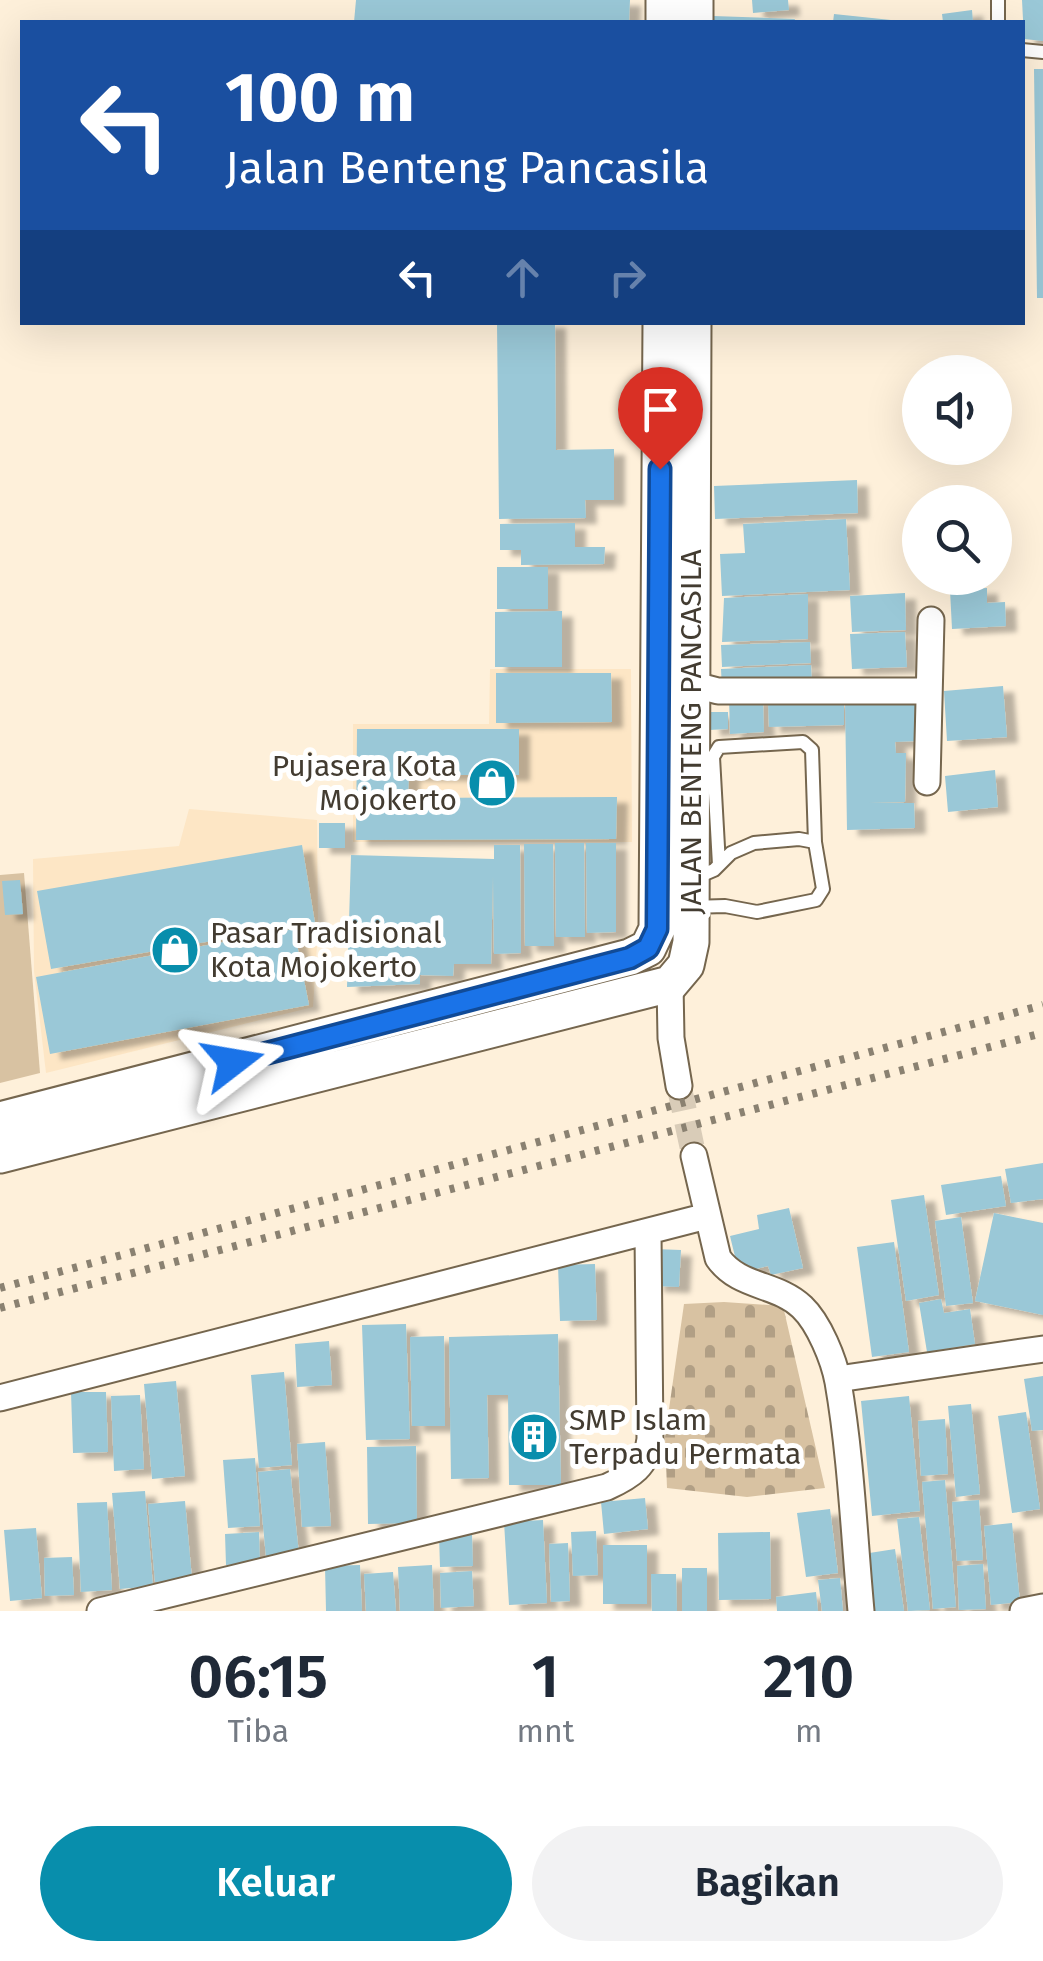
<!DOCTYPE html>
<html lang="id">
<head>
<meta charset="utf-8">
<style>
  body { margin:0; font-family:"Fira Sans",sans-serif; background:#f2f2f3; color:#1f2937; height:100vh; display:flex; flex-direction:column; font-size:38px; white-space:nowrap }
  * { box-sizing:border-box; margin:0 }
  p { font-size:32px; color:#747a83 }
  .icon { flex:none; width:55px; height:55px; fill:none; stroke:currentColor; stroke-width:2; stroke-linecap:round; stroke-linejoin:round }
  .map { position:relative; height:1611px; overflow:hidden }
  .side { display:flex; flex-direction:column; background:#fff; flex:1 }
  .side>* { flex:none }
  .guide { position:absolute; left:20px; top:20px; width:1005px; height:305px; border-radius:0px; box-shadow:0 10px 40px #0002; background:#1a4fa0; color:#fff; overflow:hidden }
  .buttons { position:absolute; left:902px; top:355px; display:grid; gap:20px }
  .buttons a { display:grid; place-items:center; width:110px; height:110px; border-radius:50%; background:#fff; box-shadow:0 10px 40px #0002; font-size:50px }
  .pin { position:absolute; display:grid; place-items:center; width:85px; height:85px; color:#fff; margin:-102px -42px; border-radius:50% 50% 50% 0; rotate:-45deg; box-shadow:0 0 10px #0007 }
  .pin .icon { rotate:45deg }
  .me { position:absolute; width:110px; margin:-55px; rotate:76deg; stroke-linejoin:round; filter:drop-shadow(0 0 8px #0008) }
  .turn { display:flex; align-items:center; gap:35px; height:210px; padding:0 40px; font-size:45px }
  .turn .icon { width:130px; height:130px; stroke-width:2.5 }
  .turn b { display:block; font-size:70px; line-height:85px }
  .lanes { display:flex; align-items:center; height:95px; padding:0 40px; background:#0003; justify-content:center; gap:50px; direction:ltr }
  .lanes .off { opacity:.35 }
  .eta { display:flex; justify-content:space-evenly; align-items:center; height:170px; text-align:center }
  .eta b { font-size:60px; font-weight:600; line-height:70px }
  .primary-button { display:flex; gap:20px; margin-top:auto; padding:20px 40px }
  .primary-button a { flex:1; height:115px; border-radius:60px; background:#088eac; color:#fff; font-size:40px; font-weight:600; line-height:115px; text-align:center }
  .primary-button a+a { background:#f2f2f3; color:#1f2937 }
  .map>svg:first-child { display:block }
  .built { fill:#fde6c5 }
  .cemetery { fill:url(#cemetery-stones) }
  .green { fill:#d8c2a2 }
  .building { fill:#9ac8d7; filter:url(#shadow) }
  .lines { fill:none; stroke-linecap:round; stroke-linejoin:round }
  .street-tunnel { stroke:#d9ccb8; stroke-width:25; stroke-dasharray:25 12; stroke-linecap:butt }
  .lane-casing { stroke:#75664e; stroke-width:16 }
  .street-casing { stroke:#75664e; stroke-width:29 }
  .secondary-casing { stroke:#75664e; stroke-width:39 }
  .lane { stroke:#fff; stroke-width:12 }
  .street { stroke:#fff; stroke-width:25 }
  .secondary { stroke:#fff; stroke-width:35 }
  .rail { stroke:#8a8171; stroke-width:8; stroke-dasharray:5 10; stroke-linecap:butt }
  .route-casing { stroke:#114b97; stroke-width:25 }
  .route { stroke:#1a73e8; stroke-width:18 }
  .labels { text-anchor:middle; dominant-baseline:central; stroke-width:10; stroke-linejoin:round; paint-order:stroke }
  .street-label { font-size:30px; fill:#433c31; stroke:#fff }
  .poi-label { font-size:30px; fill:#433c31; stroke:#fff; text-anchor:start }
</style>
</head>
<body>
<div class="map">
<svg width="1043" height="1611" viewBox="0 0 1043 1611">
  <defs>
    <pattern id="cemetery-stones" width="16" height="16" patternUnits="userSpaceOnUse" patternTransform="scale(2.5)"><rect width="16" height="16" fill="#d8c2a2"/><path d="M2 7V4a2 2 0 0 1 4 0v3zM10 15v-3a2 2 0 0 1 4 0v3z" fill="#b19f85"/></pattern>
    <filter id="shadow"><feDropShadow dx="11" dy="6" stdDeviation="2.5" flood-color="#0004"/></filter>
  </defs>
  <rect width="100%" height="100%" fill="#fef0da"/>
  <path class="built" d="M490,669h141l1,173h-279v-118h136z
    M189,809l128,11 1,109 -5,78 -267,66 -12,-102 -1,-112 146,-13z"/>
  <path class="cemetery" d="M724,1302l59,4 42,182 -78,9 -80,-9 -2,-51 19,-133z"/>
  <path class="green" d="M24,873l16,200 -40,10v-208z"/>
  <path class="building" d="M356,0h274l-1,22h-275z
    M752,0h36l1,10 -36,3z
    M1022,0h21v41l-19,-2z
    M972,10l1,12h-30l-1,-8z
    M834,14l57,6v2h-58z
    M713,16l82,3 -1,3h-81z
    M1034,69h9v229h-6z
    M497,322h58l1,128 58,-1v51h-29l1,18 -87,1z
    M857,480l1,33 -143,6 -1,-33z
    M846,519l4,71 -128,6 -2,-42 25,-1 -2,-29z
    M575,523v24h30l-1,17 -83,1v-15h-21v-26z
    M497,567h51v42h-51z
    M987,588v15l18,-1 1,24 -54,3 -2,-39z
    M905,593l1,37 -54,2 -2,-36z
    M808,594v45l-86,3 2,-44z
    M562,611v56h-67v-55z
    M905,632l2,35 -55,2 -2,-35z
    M810,642l1,21 -89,4 -1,-22z
    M811,665l1,20 -90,4 -1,-20z
    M496,673h115l1,49 -116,1z
    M1003,686l4,51 -60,4 -3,-50z
    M916,696l1,45 -22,1 1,11h10l-1,49 -36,1h45l1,25 -68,2 -2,-132z
    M729,697h34l1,35 -34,2z
    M844,700v25l-75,2 -1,-25z
    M709,712h19v17l-19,1z
    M357,729h162v46h-110l-1,23 209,-1 -1,42 -260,1z
    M995,770l3,37 -50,5 -3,-36z
    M319,823h26v25h-26z
    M555,843h29l1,94h-29z
    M586,843h30v89l-29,1z
    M524,844h29l1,102h-29z
    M302,845l13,78 -264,46 -14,-78z
    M494,845h26l1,108 -27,1 -1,-78 -2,88h-37l-1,12 -33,-1v9l-73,3 4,-132 143,4z
    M20,880l3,34 -18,1 -3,-34z
    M294,929l15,76 -259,49 -14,-77z
    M1043,1163v36l-32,4 -6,-34z
    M1001,1176l5,30 -60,9 -5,-30z
    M924,1195l15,100 -33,6 -15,-101z
    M789,1208l14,60 -32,7 -3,-9 -29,7 -9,-37 29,-7 -2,-14z
    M994,1213l49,10v92l-68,-14z
    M961,1217l12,86 -27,3 -11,-85z
    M894,1242l15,110 -37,5 -15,-110z
    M654,1249l27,1 -2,37 -26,-1z
    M595,1264l2,56 -37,1 -2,-56z
    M941,1299l3,14 26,-4 5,35 -48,8 -8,-49z
    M406,1324l4,115 -44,1 -4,-115z
    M558,1334l3,151h-52l-1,-90h-21l2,83 -38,1 -2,-142z
    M444,1336l1,90h-33l-2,-89z
    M329,1341l3,44 -35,2 -2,-43z
    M284,1372l8,93 -33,3 -8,-93z
    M1043,1376v54l-11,1 -8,-52z
    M176,1381l9,95 -33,3 -8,-95z
    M71,1392h35l2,60 -35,1z
    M140,1395l4,74 -30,2 -3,-75z
    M909,1396l11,115 -48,5 -11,-115z
    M971,1404l9,90 -24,3 -8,-91z
    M1026,1412l14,97 -28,4 -14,-97z
    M945,1419l3,55 -27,2 -3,-55z
    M325,1442l6,84 -29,1 -5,-83z
    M416,1446l1,77 -49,1 -1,-77z
    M255,1458l5,68 -32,2 -5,-68z
    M290,1469l9,85 -33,3 -8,-85z
    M945,1480l11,127 -23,2 -11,-127z
    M145,1491l8,95 -33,3 -8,-96z
    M645,1498l3,31 -44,5 -3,-32z
    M979,1500l4,60 -26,1 -5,-59z
    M185,1501l7,78 -37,3 -7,-78z
    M107,1502l5,88 -31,2 -4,-89z
    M830,1509l8,64 -32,4 -9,-64z
    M919,1517l11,93 -22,1 -11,-92z
    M543,1520l4,83 -38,2 -5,-83z
    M1012,1523l8,79 -29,3 -7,-79z
    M36,1528l6,70 -32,3 -6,-71z
    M596,1531l2,44 -25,1 -2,-44z
    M259,1532l1,31 -34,2 -1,-31z
    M770,1532l1,67 -52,1 -1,-67z
    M472,1534l1,32 -33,1 -1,-32z
    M568,1543l2,58 -19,1 -2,-58z
    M603,1545h44v59h-44z
    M895,1549l9,62h-32l-9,-57z
    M72,1557l2,38 -29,1 -1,-38z
    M983,1564l3,45 -27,1 -2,-44z
    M360,1565l2,46h-36l-1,-45z
    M432,1565l2,46h-34l-2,-44z
    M682,1568h25v43h-25z
    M472,1571l2,35 -33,2 -1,-35z
    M393,1572l3,39h-30l-2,-37z
    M651,1574h25l1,37h-25z
    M840,1578l3,33h-21l-4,-31z
    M816,1592l2,19h-41l-1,-14z"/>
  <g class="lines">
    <path class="street-tunnel" d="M679,1086l15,70"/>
    <g class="lane-casing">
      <path id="lane" d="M998,22v-22
        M1022,50l21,2
        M719,865l-6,-108 6,-10 84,-5 9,8 3,92
        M691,907l34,-1 32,6 59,-12 7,-11 -8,-47 -16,-3 -45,4 -23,10 -17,17 -21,9"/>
    </g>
    <g class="street-casing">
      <path id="street" d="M691,684l27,7h211
        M927,782l4,-162
        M670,984l1,54 8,48
        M694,1156l24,102c21,30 59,25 84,49 17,16 32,53 36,75 13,75 16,153 23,229
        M838,1379l205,-30
        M0,1398l707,-182
        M100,1611l507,-124c24,-11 40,-21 43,-48l-2,-206
        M1023,1611l20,-4"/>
    </g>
    <g class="secondary-casing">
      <path id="secondary" d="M664,22v-22
        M695,22v-22
        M0,1120l630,-163 18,-9 9,-19 4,-607
        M0,1155l670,-171 16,-19 5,-23 2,-620"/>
    </g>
    <use href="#lane" class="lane"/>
    <use href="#street" class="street"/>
    <use href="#secondary" class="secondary"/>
    <path class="rail" d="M0,1288l1043,-283
      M0,1308l1043,-275"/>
  </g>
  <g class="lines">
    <g class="route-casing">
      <path id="route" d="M233,1062l397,-104 18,-10 9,-19 3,-460"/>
    </g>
    <use href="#route" class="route"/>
  </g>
  <defs>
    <g id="shop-disc" transform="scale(2.5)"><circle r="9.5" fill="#088eac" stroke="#fff"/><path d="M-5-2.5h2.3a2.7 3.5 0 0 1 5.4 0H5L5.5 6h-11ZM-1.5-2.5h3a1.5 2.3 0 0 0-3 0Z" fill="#fff"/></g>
    <g id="building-disc" transform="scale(2.5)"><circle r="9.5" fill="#088eac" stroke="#fff"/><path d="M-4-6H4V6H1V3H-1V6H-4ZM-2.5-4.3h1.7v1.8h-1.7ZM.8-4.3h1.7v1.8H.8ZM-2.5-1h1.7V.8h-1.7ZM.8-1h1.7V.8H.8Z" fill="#fff"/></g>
  </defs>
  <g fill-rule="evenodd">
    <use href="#shop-disc" x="492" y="783"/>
    <use href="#shop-disc" x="175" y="950"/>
    <use href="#building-disc" x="534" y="1437"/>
  </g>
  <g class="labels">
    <g class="street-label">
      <text transform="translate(691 732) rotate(-90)">JALAN BENTENG PANCASILA</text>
    </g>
    <g class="poi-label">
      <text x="457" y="766" text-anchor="end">Pujasera Kota<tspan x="457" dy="34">Mojokerto</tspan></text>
      <text x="210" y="933">Pasar Tradisional<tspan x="210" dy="34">Kota Mojokerto</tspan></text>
      <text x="569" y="1420">SMP Islam<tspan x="569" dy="34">Terpadu Permata</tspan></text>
    </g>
  </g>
</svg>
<div class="buttons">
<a><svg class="icon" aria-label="sound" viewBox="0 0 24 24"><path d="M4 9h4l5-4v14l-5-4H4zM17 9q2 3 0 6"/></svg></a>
<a><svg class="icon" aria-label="search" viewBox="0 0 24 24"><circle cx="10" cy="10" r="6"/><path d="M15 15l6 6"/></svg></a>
</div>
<div class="pin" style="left:660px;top:469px;background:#d93025"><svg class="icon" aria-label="arrive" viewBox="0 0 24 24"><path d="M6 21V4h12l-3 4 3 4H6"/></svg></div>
<svg class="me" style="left:233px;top:1062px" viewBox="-20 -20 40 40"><path d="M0-17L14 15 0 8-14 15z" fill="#1a73e8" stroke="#fff" stroke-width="4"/></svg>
<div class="guide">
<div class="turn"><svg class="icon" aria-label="left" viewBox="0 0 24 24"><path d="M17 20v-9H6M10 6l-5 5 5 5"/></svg><div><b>100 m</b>Jalan Benteng Pancasila</div></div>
<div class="lanes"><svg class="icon" aria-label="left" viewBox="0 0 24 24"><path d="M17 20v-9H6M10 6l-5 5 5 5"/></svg><svg class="icon off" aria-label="ahead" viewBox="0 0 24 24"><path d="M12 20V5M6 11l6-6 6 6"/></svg><svg class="icon off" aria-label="right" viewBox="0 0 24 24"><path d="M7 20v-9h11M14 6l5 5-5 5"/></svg></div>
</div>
</div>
<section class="side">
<div class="eta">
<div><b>06:15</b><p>Tiba</p></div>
<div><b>1</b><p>mnt</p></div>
<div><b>210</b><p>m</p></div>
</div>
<div class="primary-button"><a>Keluar</a><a>Bagikan</a></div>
</section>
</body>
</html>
